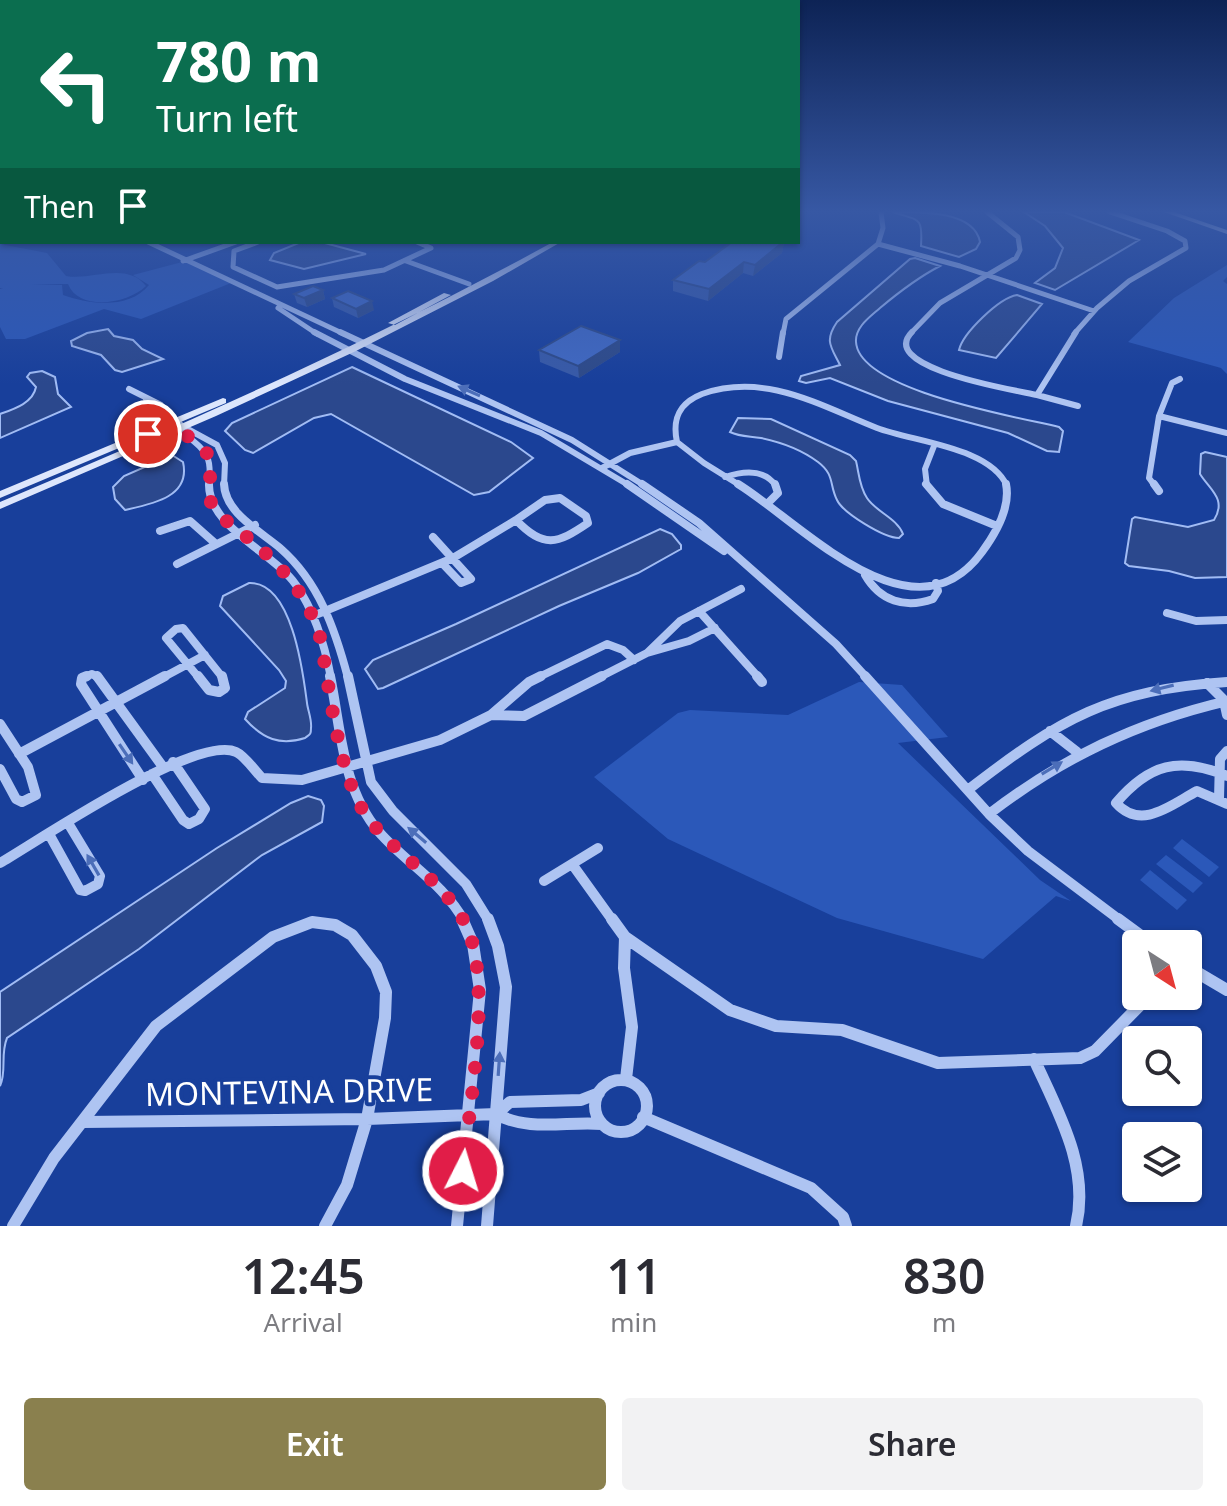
<!DOCTYPE html>
<html lang="en">
<head>
<meta charset="utf-8">
<style>
  body { margin:0; font-family:"Noto Sans",sans-serif; background:#f2f2f3; color:#2b2b33; height:100vh; display:flex; flex-direction:column; font-size:30px; white-space:nowrap }
  * { box-sizing:border-box; margin:0 }
  p { font-size:26px; color:#7c7c81 }
  .icon { flex:none; width:44px; height:44px; fill:none; stroke:currentColor; stroke-width:2; stroke-linecap:round; stroke-linejoin:round }
  .map { position:relative; height:1226px; overflow:hidden }
  .sheet { display:flex; flex-direction:column; background:#fff; flex:1 }
  .sheet>* { flex:none }
  .top-card { position:absolute; left:0px; top:0px; width:800px; height:244px; box-shadow:0 2px 6px #0004; background:#0b6e4f; color:#fff; overflow:hidden }
  .needle { width:52px; rotate:144deg }
  .fabs { position:absolute; left:1122px; top:930px; display:grid; gap:16px }
  .fabs a { display:grid; place-items:center; width:80px; height:80px; border-radius:8px; background:#fff; box-shadow:0 2px 6px #0004; font-size:40px }
  .pin { position:absolute; display:grid; place-items:center; width:68px; height:68px; color:#fff; margin:-34px; border:4px solid #fff; border-radius:50%; box-shadow:0 2px 8px #0007 }
  .me { position:absolute; width:88px; margin:-44px; rotate:5deg; stroke-linejoin:round; filter:drop-shadow(0 0 6px #0008) }
  .turn { display:flex; align-items:center; gap:28px; height:168px; padding:0 24px; font-size:36px }
  .turn .icon { width:104px; height:104px; stroke-width:2.5 }
  .turn b { display:block; font-size:56px; line-height:68px }
  .then { display:flex; align-items:center; height:76px; padding:0 24px; background:#0003; gap:16px; font-size:30px }
  .eta { display:flex; justify-content:space-evenly; align-items:center; height:136px; text-align:center }
  .eta b { font-size:48px; font-weight:600; line-height:56px }
  .action { display:flex; gap:16px; margin-top:auto; padding:16px 24px }
  .action a { flex:1; height:92px; border-radius:8px; background:#8a804e; color:#fff; font-size:32px; font-weight:600; line-height:92px; text-align:center }
  .action a+a { background:#f2f2f3; color:#2b2b33 }
  .map>svg:first-child { display:block }
  .green { fill:#2b58b9 }
  .water { fill:#2b488d; stroke:#a1bcf4; stroke-width:2 }
  .lines { fill:none; stroke-linecap:round; stroke-linejoin:round }
  .street-far4 { stroke:#aec4f2; stroke-width:5 }
  .street-far3 { stroke:#aec4f2; stroke-width:6 }
  .street-far2 { stroke:#aec4f2; stroke-width:8 }
  .street-far1 { stroke:#aec4f2; stroke-width:10 }
  .street { stroke:#aec4f2; stroke-width:12 }
  .secondary { fill:#dde6fc; fill-rule:evenodd }
  .wall { fill:#385aa7 }
  .shaded-wall { fill:#2e4a88 }
  .building { fill:#4169c2; stroke:#2e4a88; stroke-width:2 }
  .oneway { fill:#4c6eb9 }
  .route { stroke:#e11d48; stroke-width:14; stroke-dasharray:0 25.2 }
  .labels { text-anchor:middle; dominant-baseline:central; stroke-width:8; stroke-linejoin:round; paint-order:stroke }
  .near-street-label { font-size:32px; fill:#fff; stroke:#183f9b }
</style>
</head>
<body>
<div class="map">
<svg width="1227" height="1226" viewBox="0 0 1227 1226">
  <rect width="100%" height="100%" fill="#183f9b"/>
  <path class="green" d="M0,244l47,9 19,23c26,5 60,-15 80,10 -18,18 -67,26 -78,-2h-37l31,1 1,10c25,9 66,15 86,-10l-16,-10 53,-14 45,22 -90,36 -37,-10 -79,30h-19l-6,-12v-38l3,-1h-3z
    M1227,265v12l-4,4 4,3v90l-6,-6 -93,-26 46,-44z
    M859,682l43,3 46,52 -50,6 142,137 31,21 -15,-5 -73,63 -146,-41 -169,-79 -74,-62 84,-64 12,-3 98,5z
    M1182,839l37,28 -10,10 -36,-29z
    M1166,855l37,28 -10,10 -37,-29z
    M1150,870l37,30 -10,10 -37,-30z"/>
  <path class="water" d="M893,212c25,0 81,-2 87,30l-4,7 -17,8 -38,-11c2,-31 -3,-25 -28,-34z
    M1024,212h40l75,28 -84,50 -20,-7 20,-15 8,-20 -18,-22z
    M301,242h20l45,12 -62,15 -34,-9 4,-7z
    M915,258l25,8c-23,12 -41,26 -60,42 -10,9 -25,19 -24,34 3,49 163,75 203,85l4,4 -4,21 -12,-1 -39,-18 -120,-32 -58,-23 -24,5 -7,-2 2,-5 39,-11c-9,-18 -16,-24 -3,-43l73,-63z
    M1017,295l25,9 -46,54 -37,-8c4,-17 40,-52 58,-55z
    M108,329l6,7 19,4 9,9 21,10 -41,13 -7,-2 -14,-15 -29,-9 -1,-5 16,-8z
    M352,367l159,75 22,16 -44,34 -15,3 -143,-81 -17,4 -61,35 -8,-3 -20,-19 7,-8z
    M42,371l13,6 3,17 13,13 -71,31v-24c14,-5 33,-11 36,-27l-9,-10 3,-4z
    M738,418l33,1 79,36 6,6c3,12 3,25 11,37 9,14 30,20 36,36l-4,4c-15,0 -56,-25 -62,-38 -8,-16 -2,-25 -19,-38 -16,-12 -38,-20 -57,-24 -11,-2 -21,-1 -31,-6z
    M1205,452l22,5v120l-32,1 -26,-7 -40,-5 -4,-3 7,-44 3,-2 53,10 26,-7c13,-21 -4,-30 -14,-46l1,-20z
    M172,455l11,7c8,35 -31,42 -58,48l-10,-11 -2,-12 11,-11z
    M660,529l12,5 9,11v4l-43,24 -79,33 -176,82 -5,1 -13,-20 8,-9 83,-36z
    M249,583c43,-2 54,89 58,120 1,8 5,17 4,25 0,7 -1,6 -6,10 -25,8 -42,1 -60,-19l3,-7 37,-24 1,-7 -7,-11 -59,-64 3,-10z
    M308,796l13,4 3,6 -2,16 -60,33 -123,94 -132,89c-7,17 0,33 -7,48v-94l217,-144 74,-45z"/>
  <g class="lines">
    <path class="street-far4" d="M148,242l196,92
      M258,242l-24,9 -1,16 44,20 107,-17 47,-22 -14,-6
      M878,244l82,22 134,45
      M183,261l53,-19
      M406,261l63,23
      M278,308l39,26
      M783,334l3,-15 92,-75 5,-16 -2,-16
      M910,334l30,-31 76,-45 4,-8 -2,-13 -31,-25
      M1074,334l23,-26 32,-27 57,-33 -1,-7 -18,-10 -57,-19"/>
    <path class="street-far3" d="M314,332l91,47 136,54 89,53
      M340,332l232,108 73,46
      M912,332c-36,36 103,58 125,63l39,-63
      M779,357l4,-25
      M129,389l32,16 21,21 35,19 8,18 -1,23
      M1037,395l41,11
      M146,399l13,15 18,8
      M1159,416l68,17
      M184,428l1,6c23,19 27,22 24,52
      M677,442l27,21 37,23
      M677,442c-5,-23 2,-39 25,-48 63,-22 117,11 175,34 37,14 113,19 130,58
      M602,468l28,-15 47,-11
      M725,477c18,-6 39,-9 51,9
      M927,486l-2,-17 9,-23
      M1155,486l-6,-8 10,-62 13,-33 8,-4"/>
    <path class="street-far2" d="M209,484c-1,43 64,68 87,101 19,27 29,61 35,93
      M224,484c1,29 36,47 56,64 39,34 55,81 68,130
      M627,484l97,67
      M642,484l57,39 137,121 31,34
      M738,484c62,38 175,163 244,68 14,-19 29,-44 24,-68
      M926,484l17,20 54,22
      M1154,484l5,7
      M560,498l26,18 2,7c-31,21 -44,26 -72,-3l29,-20z
      M767,504l11,-11 -3,-9
      M160,531l30,-10 26,23
      M433,537l38,42 -10,4 -19,-20
      M177,564l78,-39
      M865,575c15,26 40,34 68,24l5,-8 -2,-8
      M699,611l60,67
      M1167,613l29,8 31,-1
      M313,616l140,-58 63,-38
      M647,653l33,-32 61,-32
      M82,678l10,-4 7,4
      M162,678l43,-23
      M199,678l-33,-40 10,-9 7,-1 40,50
      M537,678l70,-34 16,6 11,10
      M598,678l49,-25 42,-12 26,-13"/>
    <path class="street-far1" d="M87,676l-5,2 -1,6 62,96
      M97,676l66,91
      M198,676l11,14 10,2 6,-4 -3,-12
      M330,676c11,53 12,113 49,156 27,31 65,52 85,89
      M348,676l23,106 22,29 73,73 23,37
      M757,676l5,6
      M865,676l124,138 39,37 93,70
      M1207,683l19,19
      M1224,701l3,14
      M491,715l38,-33 12,-6
      M0,724l28,43 8,28 -14,7 -6,-3 -16,-30
      M1050,731l27,21
      M19,754l146,-78
      M152,774l31,46 6,4 10,-5 6,-10 -32,-47
      M1227,776c-48,-20 -78,-12 -111,27 25,28 55,2 81,-12l30,13
      M969,789c92,-71 140,-99 258,-107
      M1219,799l1,-40 7,-8
      M989,814c73,-56 148,-92 238,-113
      M49,834l31,56 5,1 13,-7 2,-8 -32,-53
      M0,863c41,-24 196,-129 236,-111 9,4 19,19 26,26l40,2 138,-40 51,-25 33,1 78,-40
      M572,864l41,57
      M544,881l54,-33"/>
    <path class="street" d="M612,919l13,18 105,73 46,16 66,4 96,33 142,-5 15,-7 54,-55
      M1118,919l34,25
      M625,937l-1,31 8,59 -6,52
      M1188,967l39,23
      M1034,1059c24,53 56,108 42,167
      M595 1106a26 26 0 1 1 52 0a26 26 0 1 1-52 0Z
      M496,1114c33,18 70,7 106,10
      M496,1114l14,-12 71,-2 18,-7
      M643,1117l168,71 32,29 3,9
      M82,1122l285,-3 129,-5
      M13,1226l41,-68 102,-132 117,-89 39,-15 23,3 17,10 24,31 10,26 -1,26 -18,101 -20,66 -22,41
      M457,1226l23,-236 -7,-46 -11,-25
      M487,1226l19,-239 -8,-41 -10,-27"/>
    <path class="secondary" d="M1164,212h10l53,18v4z
      M553,242h8l-68,39 -137,70 -140,65 -216,93v-7c188,-79 374,-162 553,-260z
      M444,293l7,2 -56,30 -7,-2z
      M223,398l3,1v4l-226,95v-7z"/>
  </g>
  <path class="wall" d="M784,242l-2,11 -29,23 -10,-3 -35,28 -35,-10v-11l32,-18z
    M323,290l2,9 -18,8 -10,-4 -3,-9z
    M332,298l42,12 -16,8 -24,-11z
    M620,340v12l-41,26 -39,-16 -1,-12z"/>
  <path class="shaded-wall" d="M784,242l-2,11 -29,23 2,-11z
    M744,262l-1,11 -35,28 1,-12z
    M323,290l2,9 -18,8 -3,-9z
    M372,301l2,9 -16,8 -2,-9z
    M620,340v12l-41,26 -1,-12z"/>
  <path class="building" d="M732,242h51l-28,23 -11,-3 -35,27 -36,-9 26,-19 6,1z
    M313,286l10,4 -19,8 -10,-4z
    M348,291l24,10 -16,8 -24,-11z
    M581,326l39,14 -42,26 -39,-16z"/>
  <defs><path id="oneway-solid" d="M-6-.8H1V-3.2L6.5 0L1 3.2V.8H-6Z" transform="scale(2)"/></defs>
  <g class="oneway">
    <use href="#oneway-solid" transform="translate(469 391) rotate(-156)"/>
    <use href="#oneway-solid" transform="translate(1162 688) rotate(166)"/>
    <use href="#oneway-solid" transform="translate(126 754) rotate(56)"/>
    <use href="#oneway-solid" transform="translate(1052 768) rotate(-31)"/>
    <use href="#oneway-solid" transform="translate(417 835) rotate(-140)"/>
    <use href="#oneway-solid" transform="translate(93 865) rotate(-120)"/>
    <use href="#oneway-solid" transform="translate(499 1064) rotate(-86)"/>
  </g>
  <linearGradient id="sky" x2="0" y2="1"><stop stop-color="#0d2355"/><stop offset="0.55" stop-color="#3758a4"/><stop offset="1" stop-color="#3758a4" stop-opacity="0"/></linearGradient>
  <rect width="1227" height="384" fill="url(#sky)"/>
  <g class="lines">
    <path class="route" d="M148,434l29,-12 7,6 1,6c7,6 18,13 23,21 10,14 -8,35 7,54 8,11 22,20 33,29 34,28 59,56 72,99 10,51 18,140 48,181 29,39 81,65 100,112 24,58 1,176 -5,241"/>
  </g>
  <g class="labels">
    <g class="near-street-label">
      <text transform="translate(289 1091) rotate(-1)">MONTEVINA DRIVE</text>
    </g>
  </g>
</svg>
<div class="fabs">
<a><svg class="needle" viewBox="-14 -14 28 28"><path d="M0-13l5 13h-10z" fill="#e53935"/><path d="M0 13l5-13h-10z" fill="#7c7c81"/></svg></a>
<a><svg class="icon" aria-label="search" viewBox="0 0 24 24"><circle cx="10" cy="10" r="6"/><path d="M15 15l6 6"/></svg></a>
<a><svg class="icon" aria-label="layers" viewBox="0 0 24 24"><path d="M12 4l9 5-9 5-9-5zM3 14l9 5 9-5"/></svg></a>
</div>
<div class="pin" style="left:148px;top:434px;background:#d93025"><svg class="icon" aria-label="arrive" viewBox="0 0 24 24"><path d="M6 21V4h12l-3 4 3 4H6"/></svg></div>
<svg class="me" style="left:463px;top:1171px" viewBox="-20 -20 40 40"><circle r="17" fill="#e11d48" stroke="#fff" stroke-width="3"/><path d="M0-11L8 9 0 5-8 9z" fill="#fff"/></svg>
<div class="top-card">
<div class="turn"><svg class="icon" aria-label="left" viewBox="0 0 24 24"><path d="M17 20v-9H6M10 6l-5 5 5 5"/></svg><div><b>780 m</b>Turn left</div></div>
<div class="then">Then<svg class="icon" aria-label="arrive" viewBox="0 0 24 24"><path d="M6 21V4h12l-3 4 3 4H6"/></svg></div>
</div>
</div>
<section class="sheet">
<div class="eta">
<div><b>12:45</b><p>Arrival</p></div>
<div><b>11</b><p>min</p></div>
<div><b>830</b><p>m</p></div>
</div>
<div class="action"><a>Exit</a><a>Share</a></div>
</section>
</body>
</html>
